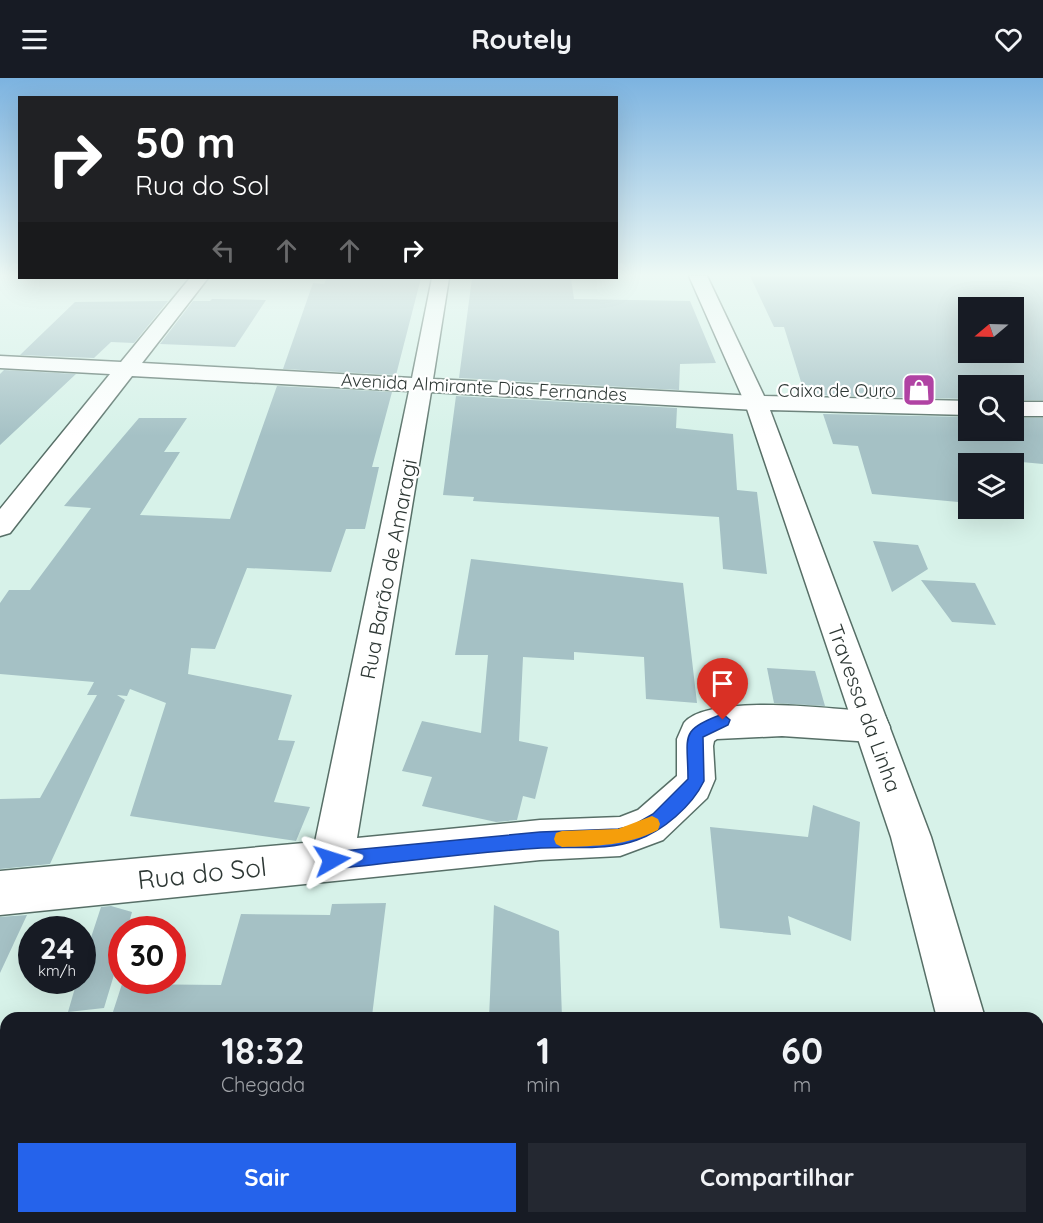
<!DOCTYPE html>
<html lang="pt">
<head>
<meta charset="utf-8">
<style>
  body { margin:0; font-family:Quicksand,sans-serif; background:#242831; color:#f1f3f6; height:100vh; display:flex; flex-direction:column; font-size:22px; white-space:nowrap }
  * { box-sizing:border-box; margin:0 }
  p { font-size:20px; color:#9ea1a6 }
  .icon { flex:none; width:33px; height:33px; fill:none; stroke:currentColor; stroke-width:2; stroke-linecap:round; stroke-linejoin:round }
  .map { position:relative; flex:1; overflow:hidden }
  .panel { position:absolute; left:0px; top:934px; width:1044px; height:212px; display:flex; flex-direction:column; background:#171b24; border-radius:18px 18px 0 0; box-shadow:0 6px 24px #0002 }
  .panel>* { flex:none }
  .banner { position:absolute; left:18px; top:18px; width:600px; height:183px; border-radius:0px; box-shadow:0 6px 24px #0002; background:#202124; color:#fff; overflow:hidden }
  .needle { width:39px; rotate:251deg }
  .controls { position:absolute; left:958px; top:219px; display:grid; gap:12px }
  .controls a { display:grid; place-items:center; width:66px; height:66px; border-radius:0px; background:#171b24; box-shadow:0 6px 24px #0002; font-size:30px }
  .speed { position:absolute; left:18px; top:838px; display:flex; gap:12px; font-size:30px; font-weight:700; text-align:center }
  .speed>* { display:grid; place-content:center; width:78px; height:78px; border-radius:50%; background:#171b24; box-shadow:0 6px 24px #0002; line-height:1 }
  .speed small { font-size:15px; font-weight:400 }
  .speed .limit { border:9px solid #d22; background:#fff; color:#111 }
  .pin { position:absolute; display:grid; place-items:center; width:51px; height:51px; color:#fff; margin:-62px -26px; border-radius:50% 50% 50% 0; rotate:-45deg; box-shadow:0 0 6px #0007 }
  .pin .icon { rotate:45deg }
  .me { position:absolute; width:66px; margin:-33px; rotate:84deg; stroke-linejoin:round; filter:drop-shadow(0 0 4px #0008) }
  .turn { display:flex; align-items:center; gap:21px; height:126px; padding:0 18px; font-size:27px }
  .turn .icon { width:78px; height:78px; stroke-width:2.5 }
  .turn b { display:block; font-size:42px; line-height:51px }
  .lanes { display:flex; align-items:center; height:57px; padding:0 18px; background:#0003; justify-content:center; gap:30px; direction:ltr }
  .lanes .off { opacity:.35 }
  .eta { display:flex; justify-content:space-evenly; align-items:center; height:102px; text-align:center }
  .eta b { font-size:36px; font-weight:700; line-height:42px }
  .primary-button { display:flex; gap:12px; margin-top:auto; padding:12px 18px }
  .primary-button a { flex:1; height:69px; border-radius:0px; background:#2563eb; color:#fff; font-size:24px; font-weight:700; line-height:69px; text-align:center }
  .primary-button a+a { background:#242831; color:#f1f3f6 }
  header { display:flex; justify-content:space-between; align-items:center; height:78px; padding:0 18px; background:#171b24; font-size:27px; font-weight:700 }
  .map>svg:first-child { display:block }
  .building { fill:#a5c1c5; fill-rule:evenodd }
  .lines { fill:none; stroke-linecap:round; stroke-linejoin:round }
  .minor-casing { stroke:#576f67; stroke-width:3 }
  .secondary-casing { stroke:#576f67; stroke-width:3 }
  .minor { fill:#fff; fill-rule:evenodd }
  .secondary { fill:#fff; fill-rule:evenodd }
  .route { fill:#2563eb; stroke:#184099; stroke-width:1.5 }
  .slow { fill:#f59e0b }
  .labels { text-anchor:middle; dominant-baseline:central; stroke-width:4.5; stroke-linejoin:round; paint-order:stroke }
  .far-street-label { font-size:18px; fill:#2e3835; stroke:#fff }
  .far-poi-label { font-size:18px; fill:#2e3835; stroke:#fff; text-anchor:end }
  .street-label { font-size:21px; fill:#2e3835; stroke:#fff }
  .near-street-label { font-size:26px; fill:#2e3835; stroke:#fff }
</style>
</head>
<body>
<header><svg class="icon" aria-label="menu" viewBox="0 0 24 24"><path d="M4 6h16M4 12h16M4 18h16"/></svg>Routely<svg class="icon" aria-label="heart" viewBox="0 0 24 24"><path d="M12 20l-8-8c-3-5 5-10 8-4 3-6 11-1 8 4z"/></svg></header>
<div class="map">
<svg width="1043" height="1145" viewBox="0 0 1043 1145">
  <rect width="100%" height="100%" fill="#d7f2e9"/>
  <path class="building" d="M750,198h293v124h-29v-14h-45v13l-152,-4 -4,-10h-11l-18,-58h-10zM969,230h45v44h-45z
    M327,200h94l-25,97 -113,-6 30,-86 11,1z
    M472,200h99l3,21 116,2 26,62 -36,1 -1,26 -220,-12z
    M212,221l54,1 -31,47 -75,-3 33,-43h17z
    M168,223l-34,42 -23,-1 -17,16 -74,-3 55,-53z
    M4,292l72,4 -76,71v-71z
    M277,308l115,6 -20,75h7l-14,62h-19l-15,43 -84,-4 -32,81 -24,-1 -3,26 104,21 -14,45 17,1 -21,61 36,5 -14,34 -166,-25 36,-113 -36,-14 -3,7 -10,-1 8,5 -75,164 -50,5v-70l40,-1 57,-103h-10l7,-13 -94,-8v-71l9,-13h21l61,-82 -27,-2 75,-88h48l-23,34h16l-40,63 90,4z
    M456,318l221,12 -1,20 57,6 4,56 20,2 10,82 -44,-5 -4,-52 -246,-16 1,-4 -31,-2z
    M823,336l146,3v13h45v-12h29v46l-45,-4 2,4h-31v39l-97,-9 -14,-48 -25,-2z
    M873,463l45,4 10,24 -36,23z
    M471,481l212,24 14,120 -51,-4 -2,-42 -70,-5v8l-51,-3 -4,84 29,6 -13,52 -12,-3 -6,24 -21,2 -74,-16 10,-29 -30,-6 20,-50 59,12 7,-78h-33z
    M921,502l54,3 21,42 -44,-3z
    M767,590l48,3 10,35 -51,-3z
    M813,727l47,17 -9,119 -63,-25 3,19 -71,-7 -10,-101 98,10z
    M386,825l-14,113 -261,2 11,-34 99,1 20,-71 89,1 2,-11z
    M494,827l65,26 3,87h-73z
    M111,828l21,6 -5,18h-5v18l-18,60 -36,4 9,-31h5v-16l19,-58z
    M27,837l-27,58v-56z"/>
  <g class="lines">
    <g class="minor-casing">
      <path id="minor" d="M190,200h18l-66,85 270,15 20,-100h17l-16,101 323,17 8,2 3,5 -3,5 -8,2 -325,-18 -74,446 183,-18 80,-3 18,-7 39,-34v-37l7,-16c24,-30 151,-14 188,-11l13,4 5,11 -5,11 -13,4 -90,-6 -65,3 -3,2 -1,5 2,33 -8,19 -44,42 -43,16 -80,4 -540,55v-44l315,-29 94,-451 -277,-15 -122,157 -10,3v-27l110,-135 -110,-6v-12l121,6z"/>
    </g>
    <g class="secondary-casing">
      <path id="secondary" d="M689,198h18l57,120 205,5v14l-199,-5 161,427 54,181h-48l-46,-181 -146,-434z
        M1014,324h29v14h-29z
        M971,1140h56l1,5h-56z"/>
    </g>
    <use href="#minor" class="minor"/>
    <use href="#secondary" class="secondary"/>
  </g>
  <linearGradient id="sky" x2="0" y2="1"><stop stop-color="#7cb3e0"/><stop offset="0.55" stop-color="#edf9f5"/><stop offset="1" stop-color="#edf9f5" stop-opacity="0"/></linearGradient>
  <rect width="1043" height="358" fill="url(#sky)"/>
  <path class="route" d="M723,636l7,6 -2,5 -25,12 1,44c-12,25 -41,50 -67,59 -29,11 -65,6 -96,8 -69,4 -139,14 -209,21l-6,-3 -2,-6 2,-6 6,-2 208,-20 78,-3 14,-3 21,-12 35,-35c0,-43 -10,-49 35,-65z"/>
  <path class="slow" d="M652,738l6,3 2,5 -2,6c-32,16 -61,16 -96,17l-6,-3 -2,-5 2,-6 6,-2 56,-2z"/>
  <defs>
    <g id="shop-square" transform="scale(1.725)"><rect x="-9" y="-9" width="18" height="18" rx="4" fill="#b043a3" stroke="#fff"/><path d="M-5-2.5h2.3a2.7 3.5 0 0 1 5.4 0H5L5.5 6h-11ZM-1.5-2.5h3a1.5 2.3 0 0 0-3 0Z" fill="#fff"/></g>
  </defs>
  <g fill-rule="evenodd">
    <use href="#shop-square" x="919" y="312"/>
  </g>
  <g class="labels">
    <g class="far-street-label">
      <text transform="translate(484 309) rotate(3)">Avenida Almirante Dias Fernandes</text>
    </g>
    <g class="far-poi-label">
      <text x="896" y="312">Caixa de Ouro</text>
    </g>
    <g class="street-label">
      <text transform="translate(388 491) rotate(-79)">Rua Barão de Amaragi</text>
      <text transform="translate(865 630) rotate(70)">Travessa da Linha</text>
    </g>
    <g class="near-street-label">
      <text transform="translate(202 795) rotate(-6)">Rua do Sol</text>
    </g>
  </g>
</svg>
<div class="controls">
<a><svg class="needle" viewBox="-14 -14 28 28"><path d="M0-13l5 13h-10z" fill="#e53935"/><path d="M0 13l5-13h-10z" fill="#9ea1a6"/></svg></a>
<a><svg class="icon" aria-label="search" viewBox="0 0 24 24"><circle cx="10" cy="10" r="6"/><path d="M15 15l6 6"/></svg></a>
<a><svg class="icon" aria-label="layers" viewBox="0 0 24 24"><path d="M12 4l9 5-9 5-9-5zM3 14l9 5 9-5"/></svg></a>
</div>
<div class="speed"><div>24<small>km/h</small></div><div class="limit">30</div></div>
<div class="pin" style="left:723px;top:642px;background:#d93025"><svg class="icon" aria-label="arrive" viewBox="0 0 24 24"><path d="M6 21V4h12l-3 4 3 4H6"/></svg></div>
<svg class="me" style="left:332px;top:782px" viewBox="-20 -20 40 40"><path d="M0-17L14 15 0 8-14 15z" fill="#2563eb" stroke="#fff" stroke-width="4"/></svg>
<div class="banner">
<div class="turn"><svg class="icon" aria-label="right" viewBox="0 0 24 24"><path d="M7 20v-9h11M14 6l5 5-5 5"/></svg><div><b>50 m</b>Rua do Sol</div></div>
<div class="lanes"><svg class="icon off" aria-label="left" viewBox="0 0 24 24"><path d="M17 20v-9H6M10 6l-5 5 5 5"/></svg><svg class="icon off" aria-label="ahead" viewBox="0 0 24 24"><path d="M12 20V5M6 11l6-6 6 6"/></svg><svg class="icon off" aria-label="ahead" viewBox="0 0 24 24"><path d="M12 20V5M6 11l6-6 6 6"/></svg><svg class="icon" aria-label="right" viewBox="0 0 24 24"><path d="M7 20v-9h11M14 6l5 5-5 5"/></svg></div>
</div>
<section class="panel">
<div class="eta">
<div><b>18:32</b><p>Chegada</p></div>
<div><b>1</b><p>min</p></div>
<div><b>60</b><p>m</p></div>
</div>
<div class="primary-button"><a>Sair</a><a>Compartilhar</a></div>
</section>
</div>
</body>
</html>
